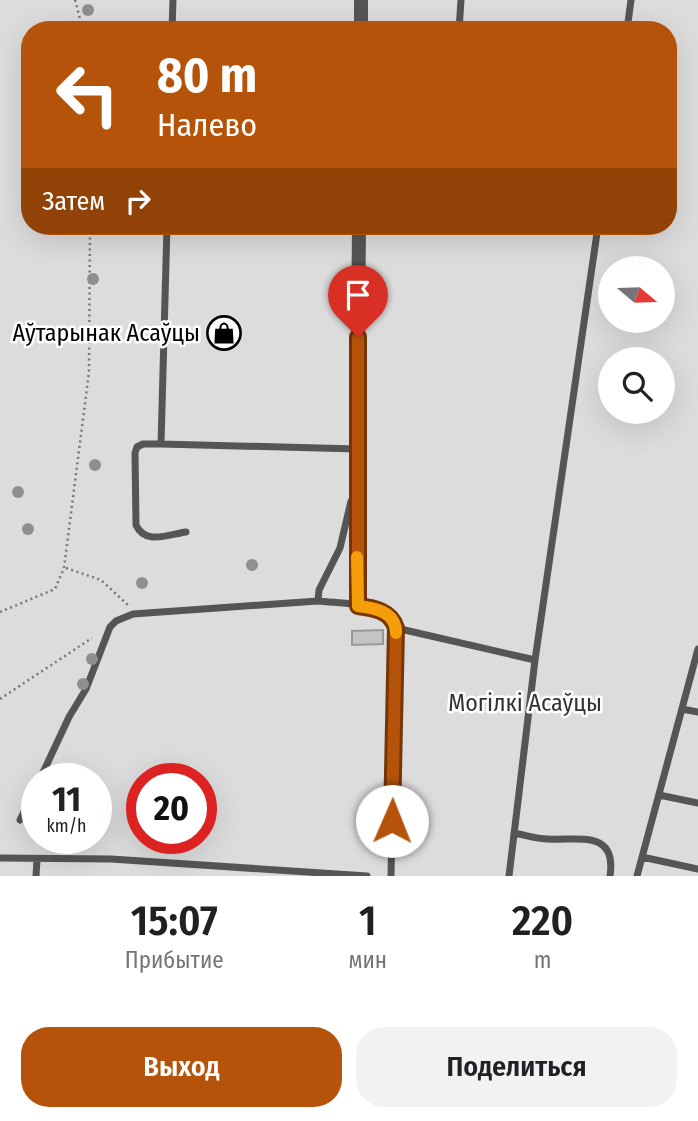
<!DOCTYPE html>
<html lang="ru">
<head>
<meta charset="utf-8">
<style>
  body { margin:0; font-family:"Fira Sans Condensed",sans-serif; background:#f2f2f2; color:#202124; height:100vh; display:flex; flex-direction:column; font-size:26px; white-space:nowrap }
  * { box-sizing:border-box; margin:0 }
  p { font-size:23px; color:#757577 }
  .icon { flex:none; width:38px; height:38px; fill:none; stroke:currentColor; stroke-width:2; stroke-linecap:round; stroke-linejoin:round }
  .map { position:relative; height:876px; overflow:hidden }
  .drawer { display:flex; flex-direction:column; background:#fff; flex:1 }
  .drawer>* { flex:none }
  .hud { position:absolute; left:21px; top:21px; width:656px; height:214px; border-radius:28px; box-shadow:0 7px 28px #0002; background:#b45309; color:#fff; overflow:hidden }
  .needle { width:46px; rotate:109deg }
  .fabs { position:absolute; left:598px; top:256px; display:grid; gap:14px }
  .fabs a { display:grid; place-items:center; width:77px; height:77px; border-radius:50%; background:#fff; box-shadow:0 7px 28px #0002; font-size:35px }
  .speed { position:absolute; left:21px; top:763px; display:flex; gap:14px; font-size:35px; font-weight:700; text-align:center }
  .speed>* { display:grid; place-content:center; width:91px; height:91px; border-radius:50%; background:#fff; box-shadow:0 7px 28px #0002; line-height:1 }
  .speed small { font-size:18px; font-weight:400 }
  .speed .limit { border:10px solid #d22; background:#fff; color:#111 }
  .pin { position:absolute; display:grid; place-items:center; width:60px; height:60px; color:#fff; margin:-72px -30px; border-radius:50% 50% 50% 0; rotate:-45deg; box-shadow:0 0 7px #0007 }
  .pin .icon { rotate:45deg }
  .me { position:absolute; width:77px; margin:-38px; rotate:1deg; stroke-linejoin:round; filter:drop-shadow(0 0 5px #0008) }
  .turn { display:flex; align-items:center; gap:24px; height:147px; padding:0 21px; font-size:32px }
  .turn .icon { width:91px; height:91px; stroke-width:2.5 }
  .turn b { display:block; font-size:49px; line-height:60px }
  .then { display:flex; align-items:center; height:66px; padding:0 21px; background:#0003; gap:14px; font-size:26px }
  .eta { display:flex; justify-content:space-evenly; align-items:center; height:119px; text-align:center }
  .eta b { font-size:42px; font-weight:600; line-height:49px }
  .button { display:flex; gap:14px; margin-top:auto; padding:14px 21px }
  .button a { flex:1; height:80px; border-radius:28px; background:#b45309; color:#fff; font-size:28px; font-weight:600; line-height:80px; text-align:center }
  .button a+a { background:#f2f2f2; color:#202124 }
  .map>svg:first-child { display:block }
  .green { fill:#dcdcdc; fill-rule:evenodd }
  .building { fill:#c4c4c4; stroke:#999; stroke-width:2 }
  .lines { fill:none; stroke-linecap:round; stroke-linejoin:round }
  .path { stroke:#777; stroke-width:2.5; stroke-dasharray:2 3.5; stroke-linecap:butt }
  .service { stroke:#555; stroke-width:7 }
  .minor { stroke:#555; stroke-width:14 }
  .tree { fill:#8f8f8f }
  .route-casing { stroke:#753606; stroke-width:18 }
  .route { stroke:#b45309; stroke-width:12 }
  .slow { stroke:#f59e0b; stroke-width:12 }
  .labels { text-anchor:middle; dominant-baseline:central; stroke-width:5; stroke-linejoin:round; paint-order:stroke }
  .poi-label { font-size:24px; fill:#000; stroke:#fff; text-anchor:end }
  .park-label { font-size:24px; fill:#333; stroke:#fff }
</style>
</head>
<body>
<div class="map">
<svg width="698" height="876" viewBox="0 0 698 876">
  <rect width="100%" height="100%" fill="#fff"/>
  <path class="green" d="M0,0h698v876h-698zM30,30h638v196h-638zM611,268h52v52h-52zM611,359h52v52h-52zM37,779h59v59h-59zM142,779h59v59h-59z"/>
  <path class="building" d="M383,630v14l-31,1v-14z"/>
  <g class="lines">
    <path class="path" d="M75,0l8,30
      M66,568l35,12 27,25
      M0,612l55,-23 9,-21 25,-196 1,-146
      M0,699l92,-61"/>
    <path class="service" d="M172,30l1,-30
      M459,30l2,-30
      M627,30l4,-30
      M167,226l-6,218 196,5
      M161,444h-18l-6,3 -2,6 1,72c9,20 31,10 50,7
      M351,501l-11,47 -21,42 -1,11c23,3 71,0 78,27
      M682,709l16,3
      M40,779l29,-62 17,-28 24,-62 6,-6 17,-7 185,-13
      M659,795l39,8
      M20,820l17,-35
      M514,833c11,2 23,6 34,6 30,2 69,-10 62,37
      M642,857l56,12
      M0,858l111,1 256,17
      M36,876l1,-16
      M391,876l5,-248 139,32
      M509,876l26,-216 63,-434
      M637,876l61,-227"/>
    <path class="minor" d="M361,30v-30
      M358,606l-2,-45 3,-335"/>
  </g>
  <g class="tree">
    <circle cx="88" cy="10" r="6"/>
    <circle cx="93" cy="279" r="6"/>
    <circle cx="95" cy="465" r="6"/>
    <circle cx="18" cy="492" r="6"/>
    <circle cx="28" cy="529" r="6"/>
    <circle cx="252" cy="565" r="6"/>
    <circle cx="142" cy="583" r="6"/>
    <circle cx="92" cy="659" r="6"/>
    <circle cx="83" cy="684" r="6"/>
  </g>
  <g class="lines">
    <g class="route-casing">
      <path id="route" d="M358,337v269c16,2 33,5 38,22l-4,193"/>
    </g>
    <use href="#route" class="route"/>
    <path class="slow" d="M357,557l1,49c18,2 38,6 38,27"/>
  </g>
  <defs>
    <g id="shop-ring" transform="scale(1.75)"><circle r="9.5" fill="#fff" stroke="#000" stroke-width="1.5"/><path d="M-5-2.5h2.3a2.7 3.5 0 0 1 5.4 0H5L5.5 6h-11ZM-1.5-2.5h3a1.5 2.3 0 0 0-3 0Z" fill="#000"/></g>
  </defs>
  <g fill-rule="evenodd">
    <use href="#shop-ring" x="224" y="333"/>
  </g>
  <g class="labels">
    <g class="poi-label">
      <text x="200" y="333">Аўтарынак Асаўцы</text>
    </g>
    <g class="park-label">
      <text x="525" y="703">Могілкі Асаўцы</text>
    </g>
  </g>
</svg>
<div class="fabs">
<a><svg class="needle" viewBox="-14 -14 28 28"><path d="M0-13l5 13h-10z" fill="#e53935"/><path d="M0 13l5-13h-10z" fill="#757577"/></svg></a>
<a><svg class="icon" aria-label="search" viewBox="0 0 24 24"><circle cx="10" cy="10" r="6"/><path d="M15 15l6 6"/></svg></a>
</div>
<div class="speed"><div>11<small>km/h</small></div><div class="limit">20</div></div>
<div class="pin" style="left:358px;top:337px;background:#d93025"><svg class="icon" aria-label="arrive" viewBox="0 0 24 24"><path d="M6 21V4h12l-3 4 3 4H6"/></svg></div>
<svg class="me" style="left:392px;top:821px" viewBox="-20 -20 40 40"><circle r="19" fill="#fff"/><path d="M0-13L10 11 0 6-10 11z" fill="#b45309"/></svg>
<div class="hud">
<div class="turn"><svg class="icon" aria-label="left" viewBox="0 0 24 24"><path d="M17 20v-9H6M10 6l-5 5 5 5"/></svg><div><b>80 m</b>Налево</div></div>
<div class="then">Затем<svg class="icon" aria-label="right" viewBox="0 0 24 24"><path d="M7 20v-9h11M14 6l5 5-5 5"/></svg></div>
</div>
</div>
<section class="drawer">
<div class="eta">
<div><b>15:07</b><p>Прибытие</p></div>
<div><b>1</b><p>мин</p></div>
<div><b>220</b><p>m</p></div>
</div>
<div class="button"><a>Выход</a><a>Поделиться</a></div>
</section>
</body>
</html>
